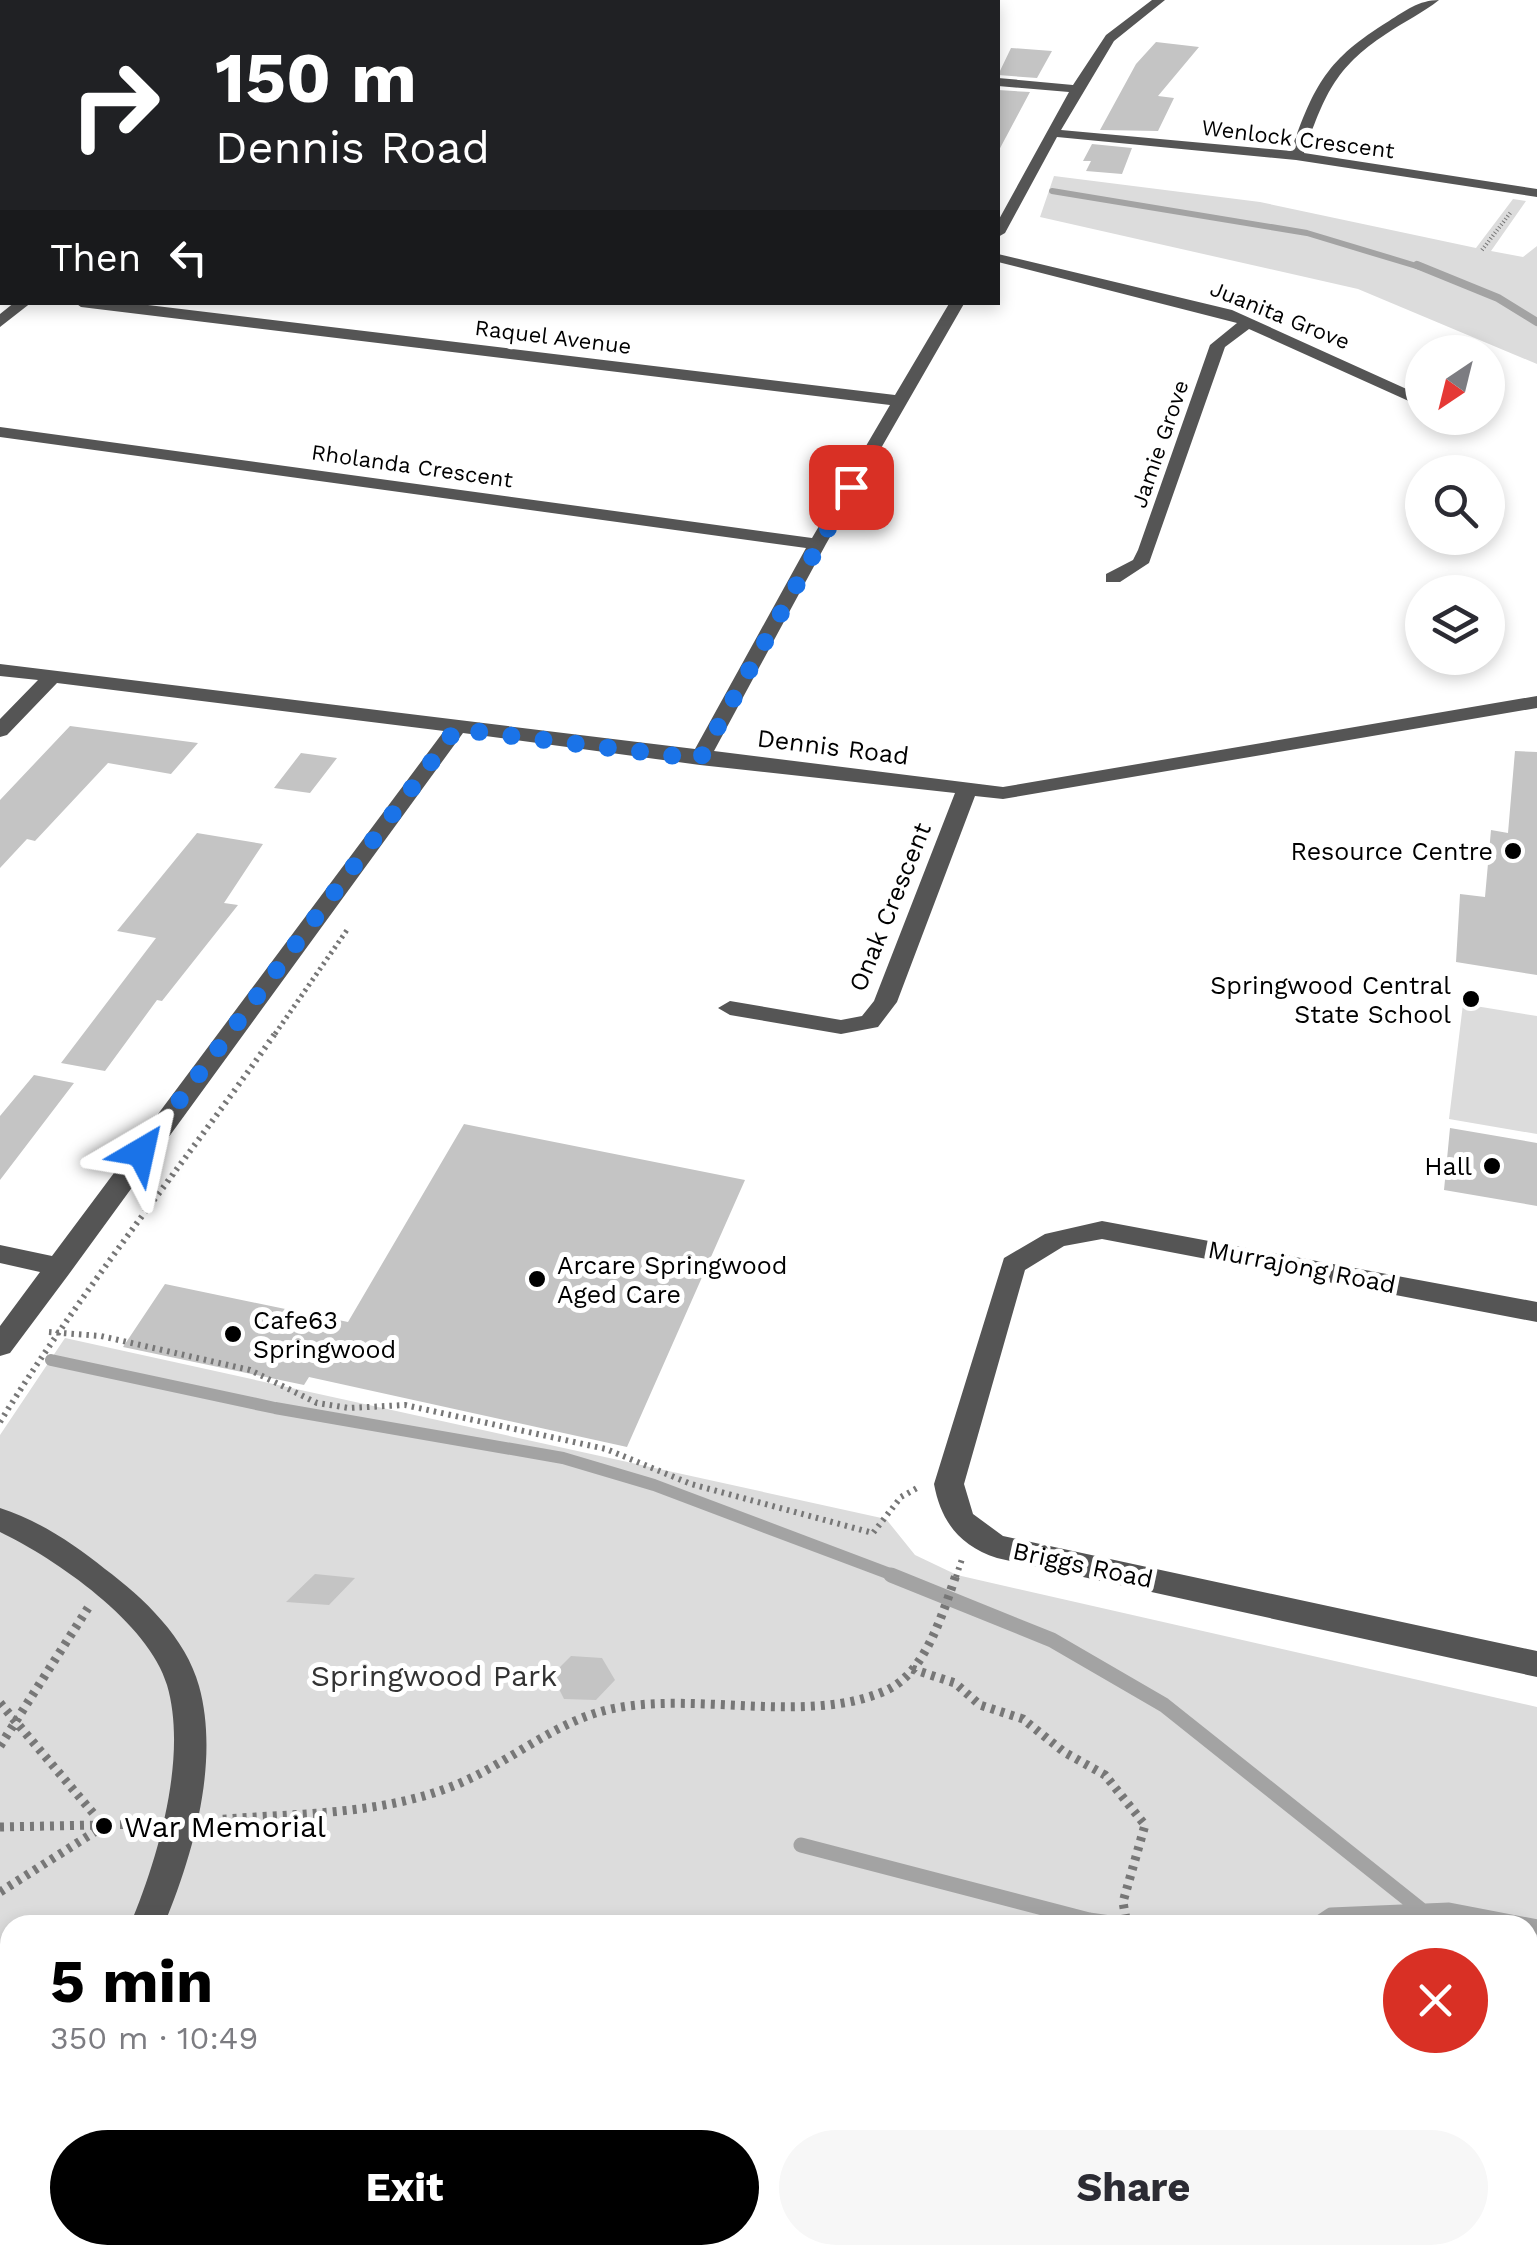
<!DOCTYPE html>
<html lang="en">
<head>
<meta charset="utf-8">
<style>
  body { margin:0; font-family:"Work Sans",sans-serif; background:#f7f7f7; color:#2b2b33; height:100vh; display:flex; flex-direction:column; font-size:38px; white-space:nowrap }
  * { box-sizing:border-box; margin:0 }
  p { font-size:32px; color:#7c7c81 }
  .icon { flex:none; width:55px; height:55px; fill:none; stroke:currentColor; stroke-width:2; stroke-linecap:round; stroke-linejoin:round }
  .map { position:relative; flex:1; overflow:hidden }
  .drawer { position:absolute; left:0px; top:1915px; width:1538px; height:350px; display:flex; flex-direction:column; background:#fff; border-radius:30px 30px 0 0; box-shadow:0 5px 15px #0003 }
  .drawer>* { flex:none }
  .guide { position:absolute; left:0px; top:0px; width:1000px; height:305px; box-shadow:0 5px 15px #0003; background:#202124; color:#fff; overflow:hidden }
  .needle { width:65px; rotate:215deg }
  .buttons { position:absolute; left:1405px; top:335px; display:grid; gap:20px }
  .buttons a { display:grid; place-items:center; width:100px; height:100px; border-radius:50%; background:#fff; box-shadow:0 5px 15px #0003; font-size:50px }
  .pin { position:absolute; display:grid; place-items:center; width:85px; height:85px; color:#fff; margin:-42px; border-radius:20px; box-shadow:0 5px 15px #0006 }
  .me { position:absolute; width:110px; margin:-55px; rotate:36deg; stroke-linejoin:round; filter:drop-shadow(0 0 8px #0008) }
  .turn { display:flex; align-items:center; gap:35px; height:210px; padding:0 50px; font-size:45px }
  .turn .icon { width:130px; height:130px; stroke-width:2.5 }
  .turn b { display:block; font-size:70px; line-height:85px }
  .then { display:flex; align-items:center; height:95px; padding:0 50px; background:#0003; gap:20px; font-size:38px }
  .round { display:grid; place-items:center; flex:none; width:105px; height:105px; border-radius:52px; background:#f7f7f7 }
  .headline { display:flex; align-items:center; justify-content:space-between; height:170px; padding:0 50px }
  h1 { font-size:60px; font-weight:700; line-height:75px; color:#000 }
  .cta { display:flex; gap:20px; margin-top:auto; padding:20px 50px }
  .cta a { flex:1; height:115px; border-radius:60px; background:#000; color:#fff; font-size:40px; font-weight:700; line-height:115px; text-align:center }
  .cta a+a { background:#f7f7f7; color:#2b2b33 }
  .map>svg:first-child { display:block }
  .green { fill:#dcdcdc }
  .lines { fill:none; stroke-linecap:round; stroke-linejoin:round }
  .stream-far3 { stroke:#a3a3a3; stroke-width:6 }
  .stream-far2 { stroke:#a3a3a3; stroke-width:8 }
  .stream-far1 { stroke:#a3a3a3; stroke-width:12 }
  .stream { stroke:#a3a3a3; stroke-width:15 }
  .building { fill:#c4c4c4 }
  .path-far3 { stroke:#777; stroke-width:4; stroke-dasharray:1 2.5; stroke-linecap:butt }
  .path-far2 { stroke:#777; stroke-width:5; stroke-dasharray:2.5 4; stroke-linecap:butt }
  .path-far1 { stroke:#777; stroke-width:6; stroke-dasharray:2.5 5; stroke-linecap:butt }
  .path { stroke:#777; stroke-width:9; stroke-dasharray:4 6; stroke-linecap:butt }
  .minor { fill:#555; fill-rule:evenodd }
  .route { stroke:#1a73e8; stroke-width:18; stroke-dasharray:0 32.4 }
  .poi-dot { fill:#000; stroke:#fff; stroke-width:4 }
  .labels { text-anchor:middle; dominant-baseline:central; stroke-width:10; stroke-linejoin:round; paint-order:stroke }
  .far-street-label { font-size:22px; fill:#000; stroke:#fff }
  .street-label { font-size:25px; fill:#000; stroke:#fff }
  .poi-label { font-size:25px; fill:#000; stroke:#fff; text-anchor:end }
  .near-park-label { font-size:30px; fill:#333; stroke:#fff }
  .near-poi-label { font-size:30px; fill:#000; stroke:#fff; text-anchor:start }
</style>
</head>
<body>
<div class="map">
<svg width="1537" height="2265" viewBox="0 0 1537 2265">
  <rect width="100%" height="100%" fill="#fff"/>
  <path class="green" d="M1054,176l206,26 216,46 37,-49 13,2 -35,50 32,6 14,-11v118l-179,-75 -318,-72z
    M1463,1004l74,12v118l-88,-15z
    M65,1338l821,181 29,36 42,20 580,132v313l-9,-2v-93h-1518v330h827l-2,10h-835v-830z"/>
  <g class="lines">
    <path class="stream-far3" d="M1052,191l255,42 116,35"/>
    <path class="stream-far2" d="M1417,265l81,33 39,24"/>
    <path class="stream-far1" d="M51,1360l224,48 288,50 91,27 244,92"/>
    <path class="stream" d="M891,1575l161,65 112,65 260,207
      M801,1845l288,75 35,5
      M1316,1925l15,-10 118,-5 88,17
      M794,2265l6,-10"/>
  </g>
  <path class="building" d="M1156,42l43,5 -41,49 16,2 -16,33 -58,-1 36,-66z
    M1011,48l41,3 -15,27 -39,-3z
    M998,90l32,2 -32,60z
    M1092,144l40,4 -10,26 -36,-3 5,-10h-8z
    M70,726l128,17 -27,31 -63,-11 -73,78 -8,-2 -27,29v-68z
    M1515,751l22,1v223l-81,-13 4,-68 25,3 6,-67 17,3z
    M301,753l36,5 -27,35 -36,-5z
    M197,833l66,11 -39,59 14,2 -76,96 -5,-1 -52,71 -44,-8 95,-125 -39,-7z
    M34,1075l40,8 -74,97v-64z
    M464,1124l281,56 -118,267 -318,-70 -5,8 -181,-38 42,-63 183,38z
    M1450,1128l87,15v63l-93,-16z
    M315,1574l40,4 -26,27 -43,-3z
    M571,1656l31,2 13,22 -19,20 -32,-1 -12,-24z"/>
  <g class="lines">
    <path class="path-far3" d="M1482,250l29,-38"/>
    <path class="path-far2" d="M275,1034l72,-104"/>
    <path class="path-far1" d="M49,1332l52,4 149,34 67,33 32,5 56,-3 201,44 85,35 182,49 28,-36 16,-9
      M0,1422c84,-136 185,-259 276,-390
      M956,1577l6,-18"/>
    <path class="path" d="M912,1669l43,14 25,22 43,14 41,33 41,23 40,50 -22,77 4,23
      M0,1703l104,123 -104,66
      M0,1746l88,-138
      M213,1820c79,-7 165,-4 240,-34 56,-22 103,-67 163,-78 84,-16 195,17 271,-18 39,-18 56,-78 69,-115
      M0,1827l146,-3"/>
    <path class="minor" d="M814,0h13l2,2h-13z
      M1152,0h13l-51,41 -53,89 230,21c23,-66 36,-92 98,-130 16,-10 30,-21 50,-21 -16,13 -36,22 -53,34 -52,34 -62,63 -82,119l233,36v8l-241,-37 -239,-23 -52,96 -7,4v-16l71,-129 -71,-6v-8l75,7 33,-50z
      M0,1l6,1 -4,6 -2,1z
      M0,78h2v8h-2z
      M0,173h2v9h-2z
      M998,254l234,56 190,86v11l-173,-78 -24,18 -76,216 -29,19h-14v-8l27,-14 5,-10 72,-205 27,-22 -239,-61z
      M0,288l2,1v8l-2,1z
      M15,302h17l-32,25v-13z
      M74,302h49l772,93 55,-93h15l-139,242 -112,207 289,36 534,-91v12l-534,91 -28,-3 -78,206 -19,25 -37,7 -111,-19 -12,-7 12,-7 111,19 21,-4 12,-15 81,-208 -255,-28 -237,-32 -394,541 -59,79 -10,3v-30l40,-54 -40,-9v-18l52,11 392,-525 -387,-48 -50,52 -7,2v-18l38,-39 -38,-4v-12l695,85 111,-201 -806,-111v-10l812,111 78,-133 -809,-98z
      M1102,1221l435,81v20l-435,-83 -38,7 -39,24 -61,214 9,30 30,22 534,115v26l-540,-119c-37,-12 -56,-36 -63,-74l70,-226 41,-24z
      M0,1508c38,12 74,36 105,61 39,29 81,69 94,117 21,76 -6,169 -35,239h-34c28,-66 58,-169 37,-240 -18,-62 -111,-126 -167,-153z
      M10,2094v40l-10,4v-41z"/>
  </g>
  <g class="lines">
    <path class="route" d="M141,1152l315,-423 244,30 151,-272"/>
  </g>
  <g class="poi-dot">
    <circle cx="1513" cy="851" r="10"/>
    <circle cx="1471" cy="999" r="10"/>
    <circle cx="1492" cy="1166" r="10"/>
    <circle cx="537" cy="1279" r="10"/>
    <circle cx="233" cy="1334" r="10"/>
    <circle cx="104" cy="1826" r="10"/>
  </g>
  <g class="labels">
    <g class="far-street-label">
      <text transform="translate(1298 139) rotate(7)">Wenlock Crescent</text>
      <text transform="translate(1280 315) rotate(22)">Juanita Grove</text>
      <text transform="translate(553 337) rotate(7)">Raquel Avenue</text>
      <text transform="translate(1160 444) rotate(-71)">Jamie Grove</text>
      <text transform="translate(412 466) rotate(8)">Rholanda Crescent</text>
    </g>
    <g class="street-label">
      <text transform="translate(833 747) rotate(7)">Dennis Road</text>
      <text transform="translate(890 907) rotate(-68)">Onak Crescent</text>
      <text transform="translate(1302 1267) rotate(11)">Murrajong Road</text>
      <text transform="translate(1083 1565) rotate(12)">Briggs Road</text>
    </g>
    <g class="poi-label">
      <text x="1493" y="851">Resource Centre</text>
      <text x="1451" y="985">Springwood Central<tspan x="1451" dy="29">State School</tspan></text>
      <text x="1472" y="1166">Hall</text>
      <text x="557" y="1265" text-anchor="start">Arcare Springwood<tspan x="557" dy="29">Aged Care</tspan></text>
      <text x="253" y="1320" text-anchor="start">Cafe63<tspan x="253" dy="29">Springwood</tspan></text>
    </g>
    <g class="near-park-label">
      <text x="434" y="1675">Springwood Park</text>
    </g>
    <g class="near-poi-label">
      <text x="124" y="1826">War Memorial</text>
    </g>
  </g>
</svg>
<div class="buttons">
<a><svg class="needle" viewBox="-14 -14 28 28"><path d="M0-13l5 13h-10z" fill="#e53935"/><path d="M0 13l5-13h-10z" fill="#7c7c81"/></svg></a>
<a><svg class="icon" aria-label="search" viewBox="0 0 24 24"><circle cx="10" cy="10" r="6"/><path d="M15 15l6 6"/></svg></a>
<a><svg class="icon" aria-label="layers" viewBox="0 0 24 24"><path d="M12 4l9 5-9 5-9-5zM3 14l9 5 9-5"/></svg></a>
</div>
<div class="pin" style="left:851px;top:487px;background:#d93025"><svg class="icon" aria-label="arrive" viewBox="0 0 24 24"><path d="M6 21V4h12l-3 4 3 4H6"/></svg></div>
<svg class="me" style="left:141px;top:1152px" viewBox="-20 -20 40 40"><path d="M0-17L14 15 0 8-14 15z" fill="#1a73e8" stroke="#fff" stroke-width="4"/></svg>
<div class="guide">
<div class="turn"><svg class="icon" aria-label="right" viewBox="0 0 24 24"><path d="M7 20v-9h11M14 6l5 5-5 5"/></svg><div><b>150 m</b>Dennis Road</div></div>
<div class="then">Then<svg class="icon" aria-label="left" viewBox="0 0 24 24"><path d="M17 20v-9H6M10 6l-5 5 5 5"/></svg></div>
</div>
<section class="drawer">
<div class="headline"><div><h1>5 min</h1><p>350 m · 10:49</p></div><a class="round" style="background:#d93025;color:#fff"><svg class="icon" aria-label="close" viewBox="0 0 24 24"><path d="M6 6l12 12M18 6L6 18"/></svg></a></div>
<div class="cta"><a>Exit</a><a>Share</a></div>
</section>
</div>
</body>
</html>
